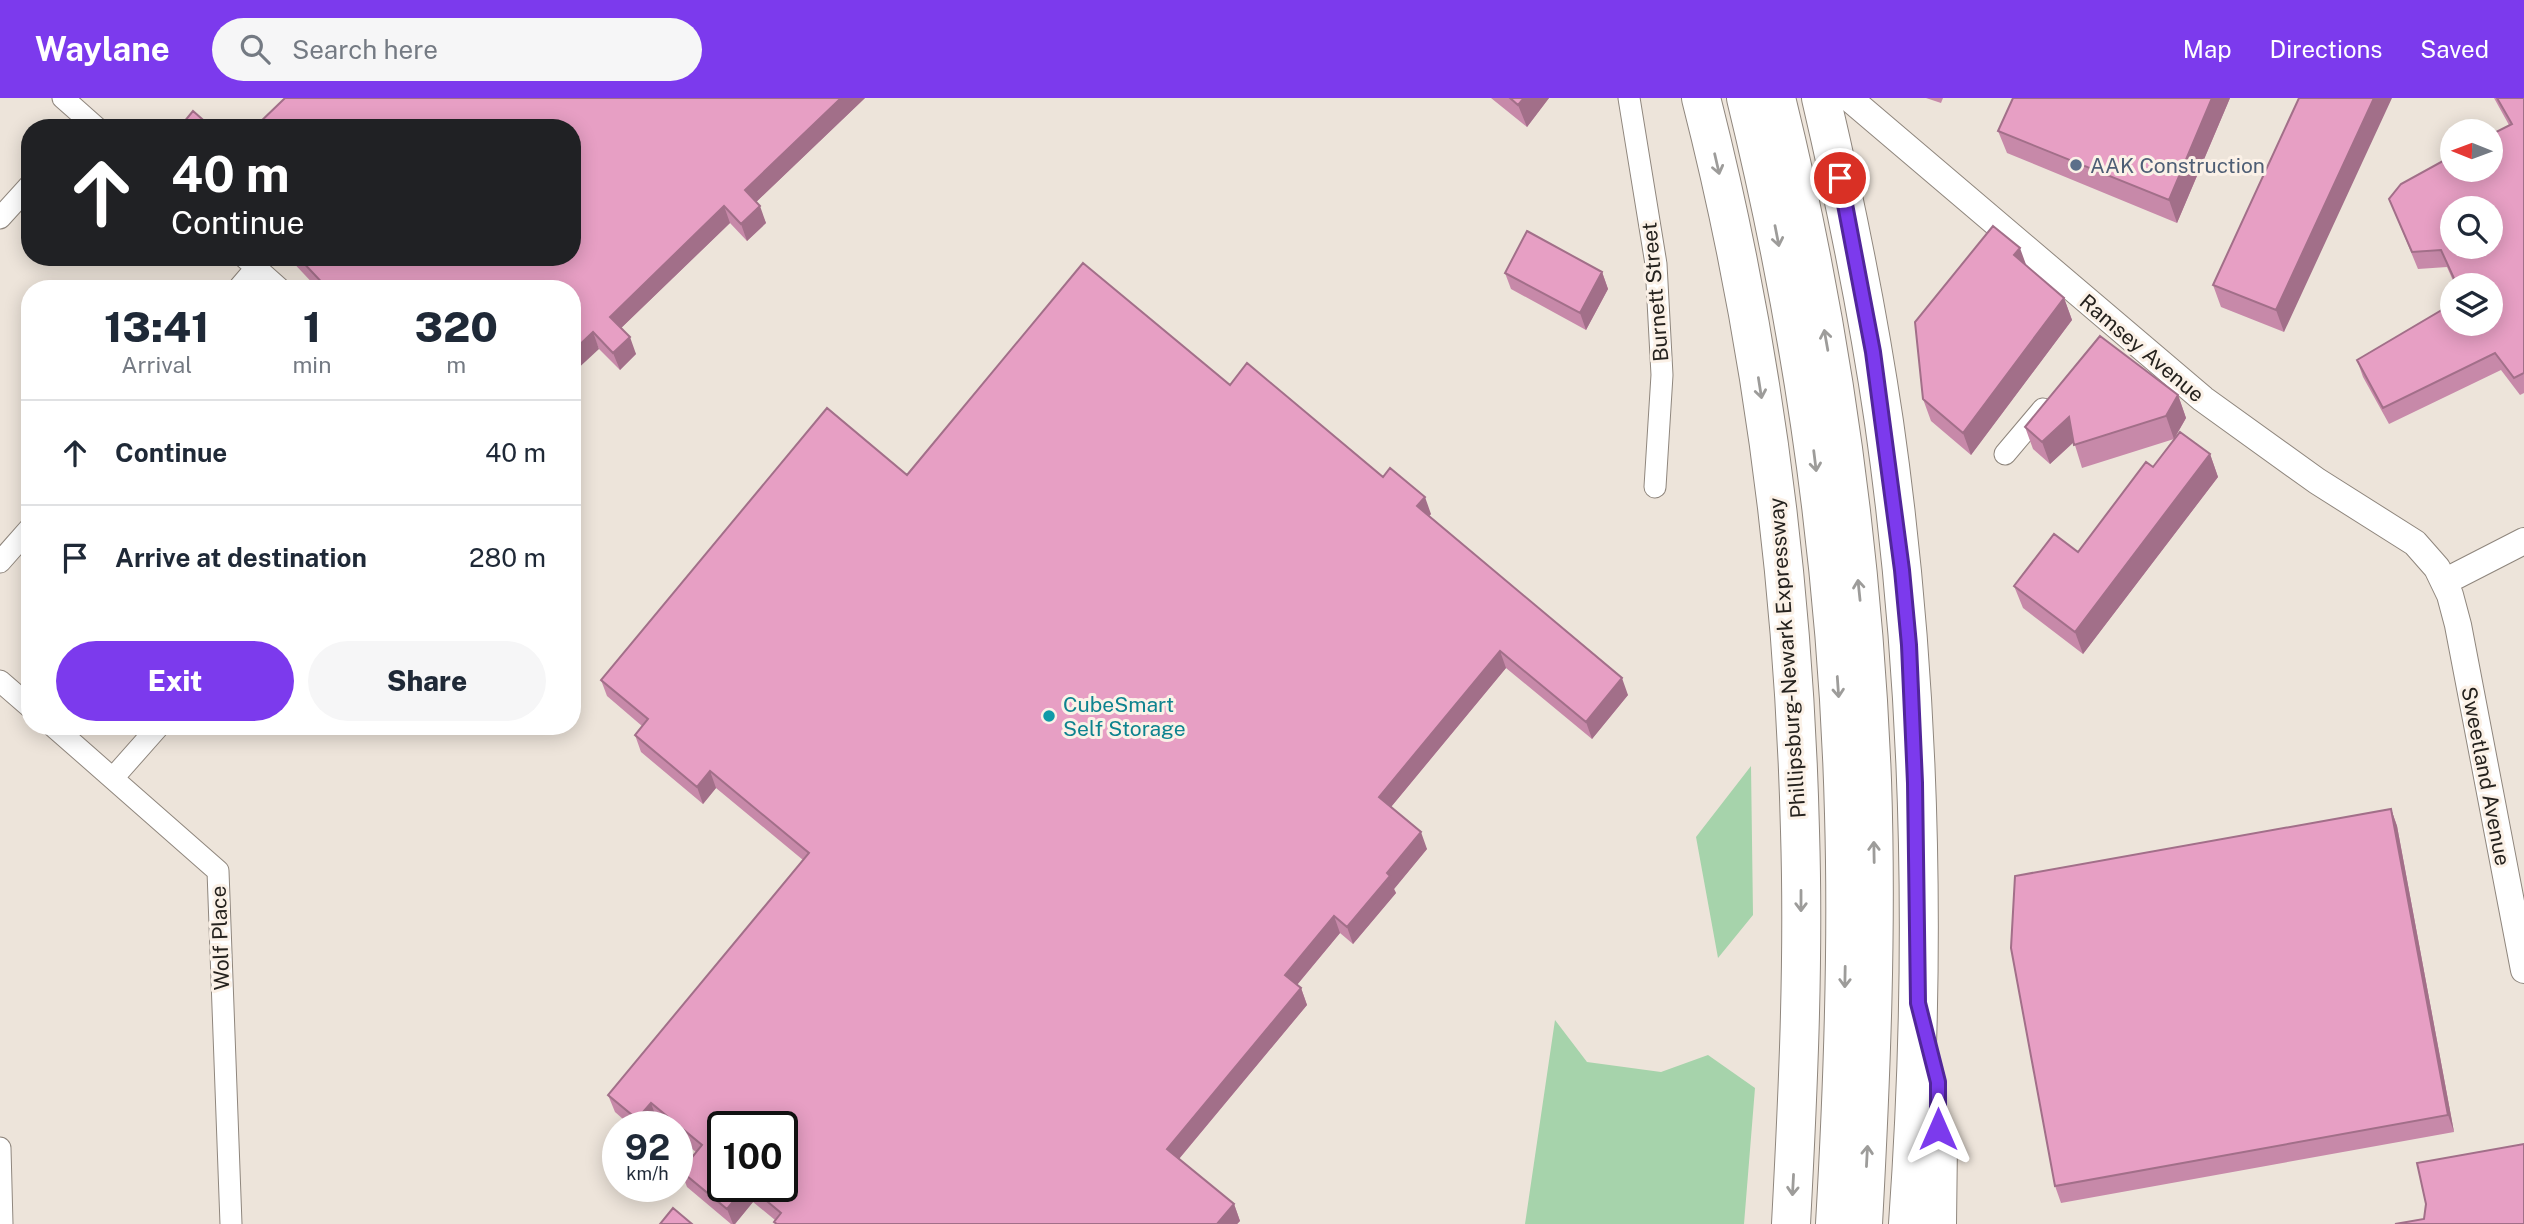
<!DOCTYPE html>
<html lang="en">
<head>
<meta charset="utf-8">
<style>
  body { margin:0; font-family:"Public Sans",sans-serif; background:#f6f6f7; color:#1f2937; height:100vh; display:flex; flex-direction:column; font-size:26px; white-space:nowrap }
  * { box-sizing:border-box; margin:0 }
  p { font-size:23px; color:#747a83 }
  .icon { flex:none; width:38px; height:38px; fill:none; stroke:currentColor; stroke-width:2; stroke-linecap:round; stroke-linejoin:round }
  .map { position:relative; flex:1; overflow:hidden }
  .sheet { position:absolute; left:21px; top:182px; width:560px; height:455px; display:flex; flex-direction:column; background:#fff; border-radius:28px; box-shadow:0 4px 18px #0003 }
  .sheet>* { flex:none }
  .hud { position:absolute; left:21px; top:21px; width:560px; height:147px; border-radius:28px; box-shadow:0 4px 18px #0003; background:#202124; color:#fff; overflow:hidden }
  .needle { width:46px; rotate:271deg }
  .fabs { position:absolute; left:2440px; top:21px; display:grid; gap:14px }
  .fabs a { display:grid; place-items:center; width:63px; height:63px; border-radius:50%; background:#fff; box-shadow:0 4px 18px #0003; font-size:35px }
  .speed { position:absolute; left:602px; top:1013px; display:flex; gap:14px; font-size:35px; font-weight:700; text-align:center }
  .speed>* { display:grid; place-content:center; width:91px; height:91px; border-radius:50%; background:#fff; box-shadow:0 4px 18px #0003; line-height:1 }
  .speed small { font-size:18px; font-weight:400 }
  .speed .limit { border:4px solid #111; border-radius:10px; background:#fff; color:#111 }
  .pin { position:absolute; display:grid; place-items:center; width:60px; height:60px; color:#fff; margin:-30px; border:4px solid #fff; border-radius:50%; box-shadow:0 2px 7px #0007 }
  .me { position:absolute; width:77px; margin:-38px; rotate:0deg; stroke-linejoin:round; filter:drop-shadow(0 0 5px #0008) }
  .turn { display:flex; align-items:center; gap:24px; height:147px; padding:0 35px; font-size:32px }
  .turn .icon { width:91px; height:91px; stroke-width:2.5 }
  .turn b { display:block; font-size:49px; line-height:60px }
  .eta { display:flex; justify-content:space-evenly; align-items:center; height:119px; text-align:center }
  .eta b { font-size:42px; font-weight:800; line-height:49px }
  .button { display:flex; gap:14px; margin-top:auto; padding:14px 35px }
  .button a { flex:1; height:80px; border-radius:42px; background:#7c3aed; color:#fff; font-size:28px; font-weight:800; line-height:80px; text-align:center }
  .button a+a { background:#f6f6f7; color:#1f2937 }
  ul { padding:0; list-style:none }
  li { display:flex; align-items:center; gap:21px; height:105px; padding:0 35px; border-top:2px solid #e0e1e3 }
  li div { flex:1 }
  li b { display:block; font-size:26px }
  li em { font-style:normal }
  header { display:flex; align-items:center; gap:42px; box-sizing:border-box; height:98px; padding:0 35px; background:#7c3aed; color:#fff }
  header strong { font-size:33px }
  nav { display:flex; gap:38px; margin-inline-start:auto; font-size:24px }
  .search { width:490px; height:63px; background:#f6f6f7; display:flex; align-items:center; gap:18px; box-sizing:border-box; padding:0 24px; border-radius:38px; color:#747a83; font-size:26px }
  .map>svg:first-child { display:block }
  .green { fill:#a6d3ab }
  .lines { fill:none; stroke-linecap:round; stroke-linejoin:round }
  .minor-casing { stroke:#8f867d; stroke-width:23 }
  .tertiary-casing { stroke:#8f867d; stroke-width:28 }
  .motorway-casing { stroke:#8f867d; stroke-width:40 }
  .minor { stroke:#fff; stroke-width:21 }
  .tertiary { stroke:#fff; stroke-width:26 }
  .motorway { stroke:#fff; stroke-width:38 }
  .wall { fill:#c789a9; fill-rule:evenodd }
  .shaded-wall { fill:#a26f89 }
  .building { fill:#e79fc4; stroke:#a26f89; stroke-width:2; fill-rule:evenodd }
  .oneway { stroke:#9d9c9a }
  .route-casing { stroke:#51269a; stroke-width:18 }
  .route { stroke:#7c3aed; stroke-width:12 }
  .service-dot { fill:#5c6f8a; stroke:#fbf1e7; stroke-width:2.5 }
  .culture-dot { fill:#0f9aa8; stroke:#fbf1e7; stroke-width:2.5 }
  .labels { text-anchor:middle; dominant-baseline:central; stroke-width:6; stroke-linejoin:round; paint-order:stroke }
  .service-label { font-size:21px; fill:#4e5e75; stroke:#fbf1e7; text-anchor:start }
  .street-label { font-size:21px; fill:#25221e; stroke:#fbf1e7 }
  .culture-label { font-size:21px; fill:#0d838f; stroke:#fbf1e7; text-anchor:start }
</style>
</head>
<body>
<header>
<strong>Waylane</strong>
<div class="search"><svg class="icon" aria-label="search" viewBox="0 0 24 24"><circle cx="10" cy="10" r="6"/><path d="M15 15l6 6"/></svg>Search here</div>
<nav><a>Map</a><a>Directions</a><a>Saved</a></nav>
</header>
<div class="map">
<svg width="2524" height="1126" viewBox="0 0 2524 1126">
  <rect width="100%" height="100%" fill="#ede4da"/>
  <path class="green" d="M1751,668l2,149 -35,43 -22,-121z
    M1555,922l32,42 74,10 47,-17 47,33 -11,136h-219z"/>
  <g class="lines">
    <g class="minor-casing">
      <path id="minor" d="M63,0l34,30
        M1629,0l27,166 6,111 -7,112
        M0,120l30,-33
        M244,159l36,32
        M238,191l18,-21
        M2005,356l38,-45
        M0,464l30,-34
        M0,583l30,26
        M53,628l165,145 13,353
        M113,680l46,-52
        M0,1050l2,76"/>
    </g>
    <g class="tertiary-casing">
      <path id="tertiary" d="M1849,0l354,301 114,82 98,62 22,25 13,27 8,30 66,345
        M2444,484l80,-41"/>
    </g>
    <g class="motorway-casing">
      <path id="motorway" d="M1701,0c61,239 93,486 99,733 4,131 -2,262 -9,393
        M1746,0c57,234 92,475 98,716 4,137 -1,273 -9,410
        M1776,0c55,223 87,452 96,682 5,148 -1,296 -9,444
        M1821,0c25,107 47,215 63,324 38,265 43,536 24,802
        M1937,1126l1,-81"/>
    </g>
    <use href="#minor" class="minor"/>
    <use href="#tertiary" class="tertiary"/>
    <use href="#motorway" class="motorway"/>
  </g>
  <path class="wall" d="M285,0h580l-109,104 10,21 -19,18 -17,-18 -109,105 15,26 -16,16 -21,-21 -27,-60h-254l-30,-32h284z
    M1491,0h58l-22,29z
    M1926,0h17l-2,5z
    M2230,0l-53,125 -170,-70 -9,-22z
    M2299,0l-15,234 -63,-25 -8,-22z
    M2494,0h30v295l-4,2 -19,-25 -112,54 -26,-47 -6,-17 133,-75h-35l-8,-18 -29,2 -29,-70 120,-74z
    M2026,167l38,33 8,22 -101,135 -40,-34 -8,-22z
    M1602,174l6,17 -22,41 -75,-41 -6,-16z
    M1230,287l153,92 48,37 -2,2 199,179 -36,44 -86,-71 -115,139 36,42 -33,40 2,4 -43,51 -13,-11 -43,52 4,3 6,17 -128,154 55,45 6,17 -3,3h-462l-1,-2 1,-2 -22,-18 -18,22h-4l-44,-37 -6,-16 15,-19 -19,-15v-10h-11l-9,-7 -6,7h-19l-17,-15 -7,-17 195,-235 -87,-72 -13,16 -62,-52 -6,-17 7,-9 -35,-30 -6,-16 306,-205zM782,1029v59h-59z
    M2178,297l8,23 -12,21 -92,29 -8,-26 -24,22 -17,-15 -8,-22z
    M2210,356l8,23 -135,177 -60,-46 -9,-22 64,-34 75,-85z
    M2391,711l6,17 57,306 -393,71 -6,-17z"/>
  <path class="shaded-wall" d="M841,0h24l-114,109 -6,-17z
    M1524,0h25l-22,29 -9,-22z
    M2212,0h18l-53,125 -8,-23z
    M2374,0h18l-108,234 -8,-22z
    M724,108l6,17 -114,110 -6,-16z
    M760,108l6,17 -19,18 -6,-17z
    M2020,150l8,22 -14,-15z
    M1602,174l6,17 -22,41 -6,-17z
    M2064,200l8,22 -101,135 -8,-22z
    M593,234l6,17 -27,25v-22z
    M630,239l6,17 -16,16 -7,-17z
    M2178,297l8,23 -12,21 -8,-23z
    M2069,319l8,22 -27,25 -8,-22z
    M2210,356l8,23 -135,177 -8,-22z
    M1425,399l6,17 -8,9 -6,-17z
    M1500,553l6,17 -120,145 -7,-16z
    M1622,580l6,17 -36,44 -6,-17z
    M710,673l6,17 -13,16 -6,-17z
    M2391,711l6,17 57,306 -6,-17z
    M1421,734l6,17 -33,40 2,4 -43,51 -6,-17 40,-54z
    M1334,818l6,17 -49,59 -6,-17z
    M1301,890l6,17 -134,161 -6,-17z
    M651,1005l6,17 -6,7h-11l-3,-8z
    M746,1088h2l5,16 -18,22h-2l-6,-15z
    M1234,1106l6,17 -3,3h-20z"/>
  <path class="building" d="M285,0h556l-96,92 15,16 -19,18 -17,-18 -114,111 20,20 -17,16 -20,-21 -21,20v-63h-244l-30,-32h274v-129h-318z
    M1510,0h14l-6,7z
    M2013,0h199l-43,102 -171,-69z
    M2299,0h75l-98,212 -63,-25z
    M2497,0h27v275l-10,5 -19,-25 -112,55 -26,-48 95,-56v20h38v-39h-33l-16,-35 -29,2 -23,-53 12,-15 51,-28v14h38v-35l22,-11zM2452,110h38v39h-38z
    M193,13l17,15 -1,2h-30z
    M1993,128l27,22 -6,7 50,43 -101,135 -40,-34 -8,-77z
    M1527,133l75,41 -22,41 -75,-40z
    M1083,165l147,122 17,-22 136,114 7,-9 35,29 -8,9 205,172 -36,44 -86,-71 -121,146 42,35 -34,41 3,3 -43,51 -13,-11 -49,59 16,13 -134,161 67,55 -17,20h-440l-3,-2 7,-9 -32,-27h33v-59h-59v59h23l-19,23 -46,-38 21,-26 -51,-42 -14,16 -29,-24 201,-242 -99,-82 -13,16 -62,-52 13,-16 -47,-39 226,-272 80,67z
    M2100,238l78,59 -12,21 -92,29 -5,-28 -27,25 -17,-15z
    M2180,334l30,22 -135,178 -61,-46 40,-52 24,18 68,-90 7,5z
    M2391,711l57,306 -393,71 -44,-238 4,-72z
    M2524,1046v80h-129l29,-5 2,-15 -9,-41z
    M673,1110l19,16h-32z"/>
  <defs><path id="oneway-shaft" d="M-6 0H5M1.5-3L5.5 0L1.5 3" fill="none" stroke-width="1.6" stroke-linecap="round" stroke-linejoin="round" transform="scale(1.75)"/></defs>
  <g class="oneway">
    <use href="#oneway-shaft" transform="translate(1717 66) rotate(77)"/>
    <use href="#oneway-shaft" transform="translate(1777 138) rotate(79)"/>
    <use href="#oneway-shaft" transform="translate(1826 242) rotate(-100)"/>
    <use href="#oneway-shaft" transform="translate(1760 290) rotate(81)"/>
    <use href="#oneway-shaft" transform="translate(1815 363) rotate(83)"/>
    <use href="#oneway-shaft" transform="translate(1859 492) rotate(-96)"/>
    <use href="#oneway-shaft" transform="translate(1838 589) rotate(86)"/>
    <use href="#oneway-shaft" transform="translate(1874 754) rotate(-91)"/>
    <use href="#oneway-shaft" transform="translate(1801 803) rotate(90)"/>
    <use href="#oneway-shaft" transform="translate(1845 879) rotate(91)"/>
    <use href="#oneway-shaft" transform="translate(1867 1058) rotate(-87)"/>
    <use href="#oneway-shaft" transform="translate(1793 1087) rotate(93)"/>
  </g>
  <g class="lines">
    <g class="route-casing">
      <path id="route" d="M1840,80l33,174 29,218 7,75 6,138 3,220 20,79v47"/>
    </g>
    <use href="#route" class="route"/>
  </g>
  <circle class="service-dot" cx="2076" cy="67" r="7"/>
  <circle class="culture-dot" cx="1049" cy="618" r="7"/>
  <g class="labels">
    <g class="service-label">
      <text x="2090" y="67">AAK Construction</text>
    </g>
    <g class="street-label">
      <text transform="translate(1655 194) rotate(-95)">Burnett Street</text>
      <text transform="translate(2142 250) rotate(40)">Ramsey Avenue</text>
      <text transform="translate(1787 560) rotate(-94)">Phillipsburg-Newark Expressway</text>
      <text transform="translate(2486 678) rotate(79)">Sweetland Avenue</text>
      <text transform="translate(220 840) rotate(-92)">Wolf Place</text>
    </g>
    <g class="culture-label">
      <text x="1063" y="606">CubeSmart<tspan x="1063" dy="24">Self Storage</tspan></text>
    </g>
  </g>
</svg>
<div class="fabs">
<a><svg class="needle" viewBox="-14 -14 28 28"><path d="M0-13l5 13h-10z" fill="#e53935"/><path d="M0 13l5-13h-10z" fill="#747a83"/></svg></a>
<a><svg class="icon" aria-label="search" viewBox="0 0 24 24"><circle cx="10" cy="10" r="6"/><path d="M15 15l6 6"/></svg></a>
<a><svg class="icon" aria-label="layers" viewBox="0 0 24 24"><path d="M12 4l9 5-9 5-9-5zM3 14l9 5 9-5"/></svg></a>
</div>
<div class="speed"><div>92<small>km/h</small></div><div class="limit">100</div></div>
<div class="pin" style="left:1840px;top:80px;background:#d93025"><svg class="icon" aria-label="arrive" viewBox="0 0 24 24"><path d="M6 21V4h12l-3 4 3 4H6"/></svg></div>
<svg class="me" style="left:1938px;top:1031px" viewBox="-20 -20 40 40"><path d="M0-17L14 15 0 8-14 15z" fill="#7c3aed" stroke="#fff" stroke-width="4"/></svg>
<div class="hud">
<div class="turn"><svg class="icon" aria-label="ahead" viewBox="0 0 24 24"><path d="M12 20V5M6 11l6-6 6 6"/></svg><div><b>40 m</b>Continue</div></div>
</div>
<section class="sheet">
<div class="eta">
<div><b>13:41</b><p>Arrival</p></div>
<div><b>1</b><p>min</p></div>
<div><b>320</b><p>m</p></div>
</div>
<ul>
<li><svg class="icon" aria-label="ahead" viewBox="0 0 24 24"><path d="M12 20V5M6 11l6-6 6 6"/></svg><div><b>Continue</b></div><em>40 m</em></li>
<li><svg class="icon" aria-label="arrive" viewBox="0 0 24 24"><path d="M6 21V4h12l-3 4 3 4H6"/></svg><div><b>Arrive at destination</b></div><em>280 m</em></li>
</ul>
<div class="button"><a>Exit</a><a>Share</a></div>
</section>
</div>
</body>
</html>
